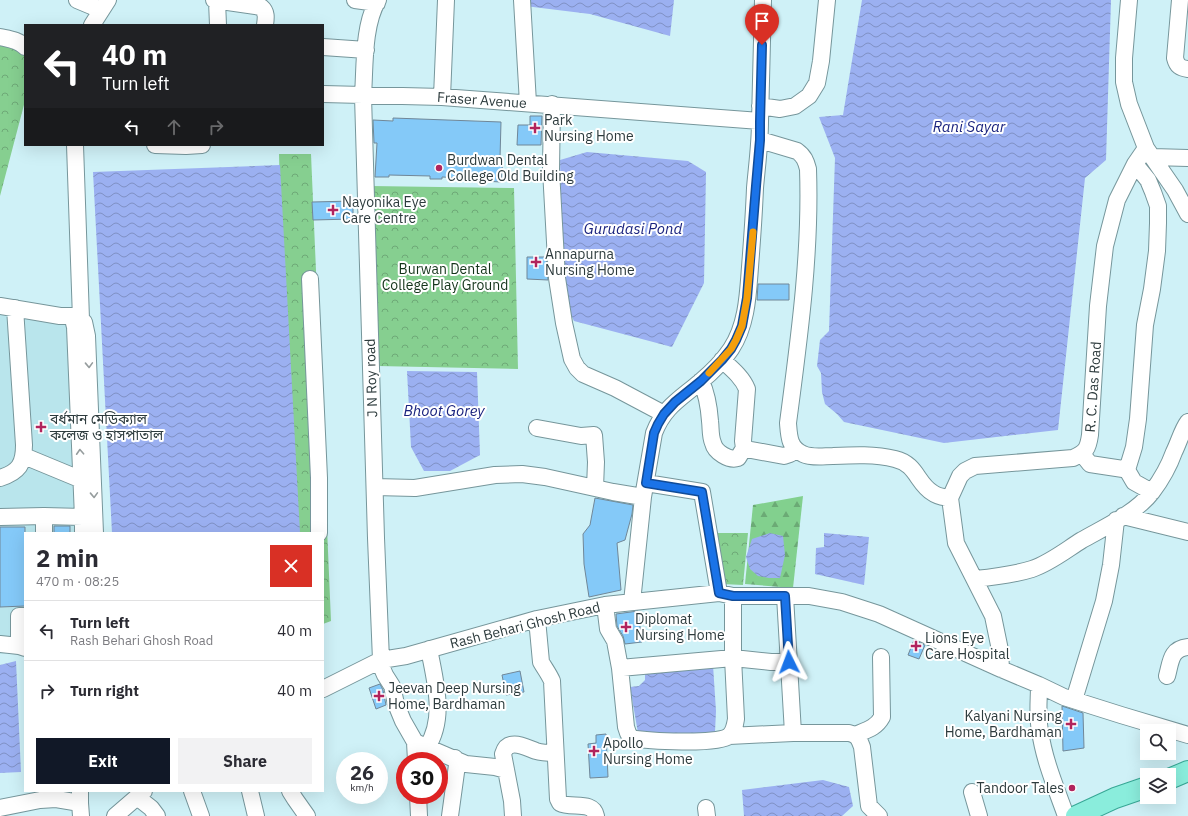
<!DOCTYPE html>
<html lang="en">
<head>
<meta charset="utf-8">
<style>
  body { margin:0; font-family:"IBM Plex Sans","Noto Sans Bengali",sans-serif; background:#f2f2f3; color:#2b2b33; height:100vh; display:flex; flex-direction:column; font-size:15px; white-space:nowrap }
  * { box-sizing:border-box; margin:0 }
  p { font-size:13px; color:#7c7c81 }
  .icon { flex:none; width:22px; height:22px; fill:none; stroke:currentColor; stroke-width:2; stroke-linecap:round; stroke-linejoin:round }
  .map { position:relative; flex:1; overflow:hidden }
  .drawer { position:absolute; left:24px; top:532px; width:300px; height:260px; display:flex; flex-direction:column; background:#fff; border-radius:0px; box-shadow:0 4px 16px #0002 }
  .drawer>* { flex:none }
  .hud { position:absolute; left:24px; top:24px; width:300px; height:122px; border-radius:0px; box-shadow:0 4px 16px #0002; background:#202124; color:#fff; overflow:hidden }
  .controls { position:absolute; left:1140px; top:724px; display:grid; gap:8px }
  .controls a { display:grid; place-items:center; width:36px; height:36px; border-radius:0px; background:#fff; box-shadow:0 4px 16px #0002; font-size:20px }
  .speed { position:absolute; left:336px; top:752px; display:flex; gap:8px; font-size:20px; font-weight:700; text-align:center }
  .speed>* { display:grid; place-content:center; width:52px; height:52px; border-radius:50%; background:#fff; box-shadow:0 4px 16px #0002; line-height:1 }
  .speed small { font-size:10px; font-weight:400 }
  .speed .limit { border:6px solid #d22; background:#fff; color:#111 }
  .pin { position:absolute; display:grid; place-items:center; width:34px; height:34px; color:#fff; margin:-41px -17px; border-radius:50% 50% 50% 0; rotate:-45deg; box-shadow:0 0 4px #0007 }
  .pin .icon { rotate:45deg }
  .me { position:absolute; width:44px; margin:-22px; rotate:357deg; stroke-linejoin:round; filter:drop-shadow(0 0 3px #0008) }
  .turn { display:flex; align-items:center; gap:14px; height:84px; padding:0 12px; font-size:18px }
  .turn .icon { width:52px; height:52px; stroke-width:2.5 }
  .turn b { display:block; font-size:28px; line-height:34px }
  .lanes { display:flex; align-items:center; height:38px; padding:0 12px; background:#0003; justify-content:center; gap:20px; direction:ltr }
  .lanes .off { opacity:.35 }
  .round { display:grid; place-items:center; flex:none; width:42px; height:42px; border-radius:0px; background:#f2f2f3 }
  .headline { display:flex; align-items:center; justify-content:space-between; height:68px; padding:0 12px }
  h1 { font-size:24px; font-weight:700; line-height:30px }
  .button { display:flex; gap:8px; margin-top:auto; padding:8px 12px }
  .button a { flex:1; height:46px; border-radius:0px; background:#111827; color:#fff; font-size:16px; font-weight:700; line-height:46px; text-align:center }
  .button a+a { background:#f2f2f3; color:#2b2b33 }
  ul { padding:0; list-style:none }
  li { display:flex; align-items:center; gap:12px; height:60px; padding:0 12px; border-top:1px solid #e1e1e2 }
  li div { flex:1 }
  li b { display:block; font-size:15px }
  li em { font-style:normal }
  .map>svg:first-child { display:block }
  .built { fill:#b9e5ec }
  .forest { fill:url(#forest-firs) }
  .park { fill:url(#park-crowns) }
  .water { fill:url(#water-waves) }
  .building { fill:#84c9f8; stroke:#708798 }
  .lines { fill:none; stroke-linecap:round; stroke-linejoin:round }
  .minor-casing { stroke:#76969b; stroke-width:18 }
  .major-casing { stroke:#37a795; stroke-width:22 }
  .minor { stroke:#fff; stroke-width:16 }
  .major { stroke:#8aeddc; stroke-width:20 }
  .oneway { stroke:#969d9e }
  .route-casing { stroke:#114b97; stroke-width:10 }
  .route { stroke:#1a73e8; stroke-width:7 }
  .slow { stroke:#f59e0b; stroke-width:7 }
  .poi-dot { fill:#b1245d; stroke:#fff; stroke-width:1.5 }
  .labels { text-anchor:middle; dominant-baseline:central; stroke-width:4; stroke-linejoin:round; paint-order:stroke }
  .street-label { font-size:14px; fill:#2d3b3d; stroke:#fff }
  .poi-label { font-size:14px; fill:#2d3b3d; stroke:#fff; text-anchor:start }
  .park-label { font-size:14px; fill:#14341a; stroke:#fff }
  .water-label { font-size:15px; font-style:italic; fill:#1b247f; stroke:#fff }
</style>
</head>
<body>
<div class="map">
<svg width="1188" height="816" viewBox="0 0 1188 816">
  <defs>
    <pattern id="forest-firs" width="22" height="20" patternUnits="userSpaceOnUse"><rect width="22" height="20" fill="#82d08e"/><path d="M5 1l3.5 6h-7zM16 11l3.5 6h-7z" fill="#6baa75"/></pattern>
    <pattern id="park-crowns" width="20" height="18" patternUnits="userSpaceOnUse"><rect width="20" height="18" fill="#86cf90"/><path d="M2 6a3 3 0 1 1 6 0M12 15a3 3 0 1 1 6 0" fill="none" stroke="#6ea977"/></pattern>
    <pattern id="water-waves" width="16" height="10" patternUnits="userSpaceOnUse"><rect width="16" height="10" fill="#9bb0f1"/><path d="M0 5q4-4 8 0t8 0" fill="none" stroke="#7f90c4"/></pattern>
  </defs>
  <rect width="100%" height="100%" fill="#cff1f7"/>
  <path class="built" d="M0,312l72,6 14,215h-61v119l-25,2z"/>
  <path class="forest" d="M803,496l-10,92 -48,-4 8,-79z"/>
  <path class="park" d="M0,34l25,4v63l-25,95z
    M279,154h32l20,467 -8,3v-91h-35z
    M371,186l143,2 4,181 -141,-3z
    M714,533h34l-5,52 -21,-1z"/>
  <path class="water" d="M525,0h149l-4,36 -80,-22 -65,-8z
    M862,0h249l-5,160 -21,18 -27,252 -114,13 -100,-21 -7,-8 -12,-10 -3,-12 -1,-19 -4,-7 3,-26 9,-9 6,-173 -16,-41 24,-2z
    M587,152l101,9 18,11 -2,111 -32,64 -98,-26 -11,-22 -3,-139z
    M280,165l20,368h-188l-19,-361z
    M407,371l70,1 3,83 -30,16h-26l-13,-24z
    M770,533l13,3 2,19 -5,23h-11l-11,-2 -8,-7 -4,-12 6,-18z
    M824,533l45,4 -5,48 -49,-11 1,-26 8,-1z
    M16,661l5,111 -21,1v-108z
    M713,665l3,46 -1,21 -24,4 -53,-3 -8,-46 9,-1 6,-6v-10z
    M823,780l26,7 4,19 -11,10h-98l-2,-26z"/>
  <path class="building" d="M530,116h12l-1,29h-24l1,-20h12z
    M393,118l108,4 -1,36h3l-2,24 -17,-1 1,-2 -43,-2v2h-12v-3l-41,-1v2h-14l2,-34h-3l-1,-23 20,1z
    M353,201v18l-40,1 -1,-18z
    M527,257h19l2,23 -21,-1z
    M758,284h31v16h-32z
    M595,498l38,7 -1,9 -7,26 -8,3 4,47 -32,7 -5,-33 -1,-30 7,-9z
    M54,526h16v7h-16z
    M0,527h25v79l-25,1z
    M638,611l4,31 -17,2 -2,-8 -6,-10 -1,-12z
    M914,640l11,5 -6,14 -11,-4z
    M520,671l4,21 -18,3 -4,-20z
    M380,684l3,6 3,15 -10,4 -7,-21z
    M1062,706l21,7 1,35 -21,3z
    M606,734l2,43 -18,1 -2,-34 8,-1v-8z"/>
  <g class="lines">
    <g class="minor-casing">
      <path id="minor" d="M77,0l24,10
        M214,0l47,7c6,5 5,11 4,18
        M355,0l22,3
        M378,0c-15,25 -13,66 -15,96l13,442 5,122
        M522,0l6,103
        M1180,0l-5,58c2,8 5,10 13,11
        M217,1l1,24
        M92,25l16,-25
        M0,37c9,2 19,3 25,10
        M323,47l43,3
        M323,94l119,3 318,24
        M442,97l4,-97
        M552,104l-1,66 6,108 7,45 8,36 5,9 6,6 32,14 49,26
        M760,106l20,3 15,-3 14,-10 8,-13 4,-22 6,-61
        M760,140l37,11c7,5 9,10 11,18 3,85 -9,170 -20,254 1,13 1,25 15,31 8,4 21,2 30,2 21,-1 42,-2 62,3 22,5 22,25 38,34 5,4 11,4 17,5
        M75,145l6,174
        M155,145l31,1 16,-1
        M1146,148l29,42 13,24
        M1152,157l36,1
        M310,279l9,199v55
        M0,306l60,10h17
        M722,360c10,9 20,17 25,29l-4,52 1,7 2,1 38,7 6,-2 4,-6
        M701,381c6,13 8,26 9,40 1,8 0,15 3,22 2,9 16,18 25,15l6,-10
        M537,428l44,8 13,-1 2,27 -1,26
        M1082,454l8,10 33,5 4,1 7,12 18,10
        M24,456l58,24
        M1127,470l7,-23 4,-28 7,-94 7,-36 5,-38 1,-28v-17l-5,-14 -5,-12 -13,-16
        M0,478c19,-6 24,-14 24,-33l-9,-137
        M646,483l56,9 17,101
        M375,487l40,1 80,-13 27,-1 23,3 68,15 30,5
        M1123,516l65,16
        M0,517l44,-1 39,1
        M44,533v-17
        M83,533v-16l-8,-190 -1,-4 3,-7 7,6 3,14 8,197
        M975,579c19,-2 38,-4 57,-10 18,-6 34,-19 50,-29 23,-13 54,-27 70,-48 9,-12 17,-26 22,-40 5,-10 8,-22 14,-30
        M785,596l8,137
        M632,602l11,-105 11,-64c10,-26 26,-34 46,-51 11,-9 23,-21 31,-33 16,-24 17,-55 19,-82 2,-26 4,-53 5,-79 2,-23 5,-44 5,-67l3,-121
        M605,605l3,24 7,12 5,27 6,59 2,6 3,5c16,3 87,7 98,-2 5,-4 6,-11 7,-17l-3,-61v-62
        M537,619l4,43c4,7 8,12 11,19l6,118 2,4c11,6 33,-3 36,13
        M0,644l19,2 6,2
        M19,646v-30h6
        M379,661l6,14 7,11 4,18 7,17 12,21 51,22 29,3 11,3
        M620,668l113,-10 38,4h18
        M1001,669l-1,-19 -7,-34 -37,-73 -6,-45 10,-22 5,-5 10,-5 98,-8c13,-6 15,-9 17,-23l8,-129 7,-60 12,-46 18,-36 11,-16 -17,-44 -5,-22v-24l5,-58
        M1167,676c4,-14 3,-27 21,-29
        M1039,685c0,15 -2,31 1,46 4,29 16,57 26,85
        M323,689l58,-29 25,-4 131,-37 68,-14 114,-12 14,3h76l33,6 37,12 122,55 38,16 25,12 57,18 67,20
        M1074,700l30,-99 7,-36 5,-45
        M855,735c12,-5 21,-7 27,-18l-1,-60
        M729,736l64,-3h56c9,2 10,6 13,14l7,59 10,10
        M415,742l1,19
        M427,747c19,-29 8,-66 2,-98
        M80,791v12l1,13
        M192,791l9,25
        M250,791l6,25
        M290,791l5,8 12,17
        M972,792l7,24
        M418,795l1,21
        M137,797l14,11 6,8
        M0,808l40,-8 16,-1 24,4
        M706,808l1,8
        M115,816l29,-25
        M450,816l7,-51 -2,-7
        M513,816l-1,-15 -9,-47c5,-17 22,-7 33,-3 6,2 13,2 19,2"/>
    </g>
    <g class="major-casing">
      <path id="major" d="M1169,779l19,-8
        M1076,816l39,-18 32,-11"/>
    </g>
    <use href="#minor" class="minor"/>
    <use href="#major" class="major"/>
  </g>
  <defs><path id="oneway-chevron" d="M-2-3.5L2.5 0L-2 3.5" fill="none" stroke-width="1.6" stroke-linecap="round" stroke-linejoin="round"/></defs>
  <g class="oneway">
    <use href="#oneway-chevron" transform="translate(89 365) rotate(88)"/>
    <use href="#oneway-chevron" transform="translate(80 452) rotate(-93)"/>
    <use href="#oneway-chevron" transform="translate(94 495) rotate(88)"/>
  </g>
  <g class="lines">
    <g class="route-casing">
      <path id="route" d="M762,45l-2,77v18l-4,46 -9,112 -5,28 -6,14 -5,9 -9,11 -21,21 -26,21 -11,12 -6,10 -4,9 -8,50 56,9 17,101 14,3h52l4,66"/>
    </g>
    <use href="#route" class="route"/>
    <path class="slow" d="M709,373l22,-24 5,-9 6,-14 5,-28 6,-66"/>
  </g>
  <g class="poi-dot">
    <path d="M533 122h4v4h4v4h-4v4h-4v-4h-4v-4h4z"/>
    <circle cx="439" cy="168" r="4"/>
    <path d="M331 204h4v4h4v4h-4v4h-4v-4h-4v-4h4z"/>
    <path d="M534 256h4v4h4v4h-4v4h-4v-4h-4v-4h4z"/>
    <path d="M39 421h4v4h4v4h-4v4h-4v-4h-4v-4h4z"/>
    <path d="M624 621h4v4h4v4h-4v4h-4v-4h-4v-4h4z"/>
    <path d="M914 640h4v4h4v4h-4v4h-4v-4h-4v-4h4z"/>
    <path d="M377 690h4v4h4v4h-4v4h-4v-4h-4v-4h4z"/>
    <path d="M1069 718h4v4h4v4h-4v4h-4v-4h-4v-4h4z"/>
    <path d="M592 745h4v4h4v4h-4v4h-4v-4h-4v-4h4z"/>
    <circle cx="1072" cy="788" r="4"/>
  </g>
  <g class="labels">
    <g class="street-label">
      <text transform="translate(482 100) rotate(4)">Fraser Avenue</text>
      <text transform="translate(371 378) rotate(-92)">J N Roy road</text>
      <text transform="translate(1093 387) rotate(-86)">R. C. Das Road</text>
      <text transform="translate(525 625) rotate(-14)">Rash Behari Ghosh Road</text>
    </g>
    <g class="poi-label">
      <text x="544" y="120">Park<tspan x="544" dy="16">Nursing Home</tspan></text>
      <text x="447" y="160">Burdwan Dental<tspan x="447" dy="16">College Old Building</tspan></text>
      <text x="342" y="202">Nayonika Eye<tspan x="342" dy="16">Care Centre</tspan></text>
      <text x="545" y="254">Annapurna<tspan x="545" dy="16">Nursing Home</tspan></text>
      <text x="50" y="419">বর্ধমান মেডিক্যাল<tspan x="50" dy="16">কলেজ ও হাসপাতাল</tspan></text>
      <text x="635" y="619">Diplomat<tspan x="635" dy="16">Nursing Home</tspan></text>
      <text x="925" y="638">Lions Eye<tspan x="925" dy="16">Care Hospital</tspan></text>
      <text x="388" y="688">Jeevan Deep Nursing<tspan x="388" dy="16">Home, Bardhaman</tspan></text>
      <text x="1062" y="716" text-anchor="end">Kalyani Nursing<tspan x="1062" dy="16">Home, Bardhaman</tspan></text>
      <text x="603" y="743">Apollo<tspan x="603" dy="16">Nursing Home</tspan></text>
      <text x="1064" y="788" text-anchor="end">Tandoor Tales</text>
    </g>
    <g class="park-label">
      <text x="445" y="269">Burwan Dental<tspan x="445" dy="16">College Play Ground</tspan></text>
    </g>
    <g class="water-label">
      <text x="969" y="126">Rani Sayar</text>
      <text x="633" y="228">Gurudasi Pond</text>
      <text x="444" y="410">Bhoot Gorey</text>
    </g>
  </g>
</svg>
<div class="controls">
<a><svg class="icon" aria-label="search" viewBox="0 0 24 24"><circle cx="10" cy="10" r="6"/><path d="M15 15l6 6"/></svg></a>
<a><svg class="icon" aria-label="layers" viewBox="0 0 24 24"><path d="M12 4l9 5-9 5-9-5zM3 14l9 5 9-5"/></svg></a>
</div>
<div class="speed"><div>26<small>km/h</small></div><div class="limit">30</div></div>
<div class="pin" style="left:762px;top:45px;background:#d93025"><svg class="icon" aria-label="arrive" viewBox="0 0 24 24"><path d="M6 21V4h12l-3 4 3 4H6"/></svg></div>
<svg class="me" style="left:789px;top:662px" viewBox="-20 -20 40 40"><path d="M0-17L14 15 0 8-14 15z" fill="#1a73e8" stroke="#fff" stroke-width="4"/></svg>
<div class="hud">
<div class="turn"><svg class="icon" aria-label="left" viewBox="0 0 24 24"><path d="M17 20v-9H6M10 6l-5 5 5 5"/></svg><div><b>40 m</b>Turn left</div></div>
<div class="lanes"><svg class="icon" aria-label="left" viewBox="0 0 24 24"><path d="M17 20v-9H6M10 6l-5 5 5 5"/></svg><svg class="icon off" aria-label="ahead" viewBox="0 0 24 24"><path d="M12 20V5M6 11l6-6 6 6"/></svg><svg class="icon off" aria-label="right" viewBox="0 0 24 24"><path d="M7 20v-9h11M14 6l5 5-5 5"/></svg></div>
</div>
<section class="drawer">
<div class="headline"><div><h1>2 min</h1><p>470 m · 08:25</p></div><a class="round" style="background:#d93025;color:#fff"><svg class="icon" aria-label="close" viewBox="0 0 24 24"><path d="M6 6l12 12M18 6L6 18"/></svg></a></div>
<ul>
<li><svg class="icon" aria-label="left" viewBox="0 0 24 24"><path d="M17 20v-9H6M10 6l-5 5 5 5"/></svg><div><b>Turn left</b><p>Rash Behari Ghosh Road</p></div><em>40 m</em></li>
<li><svg class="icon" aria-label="right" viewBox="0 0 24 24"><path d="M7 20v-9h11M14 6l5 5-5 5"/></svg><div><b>Turn right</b></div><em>40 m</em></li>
</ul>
<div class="button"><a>Exit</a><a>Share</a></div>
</section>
</div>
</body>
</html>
